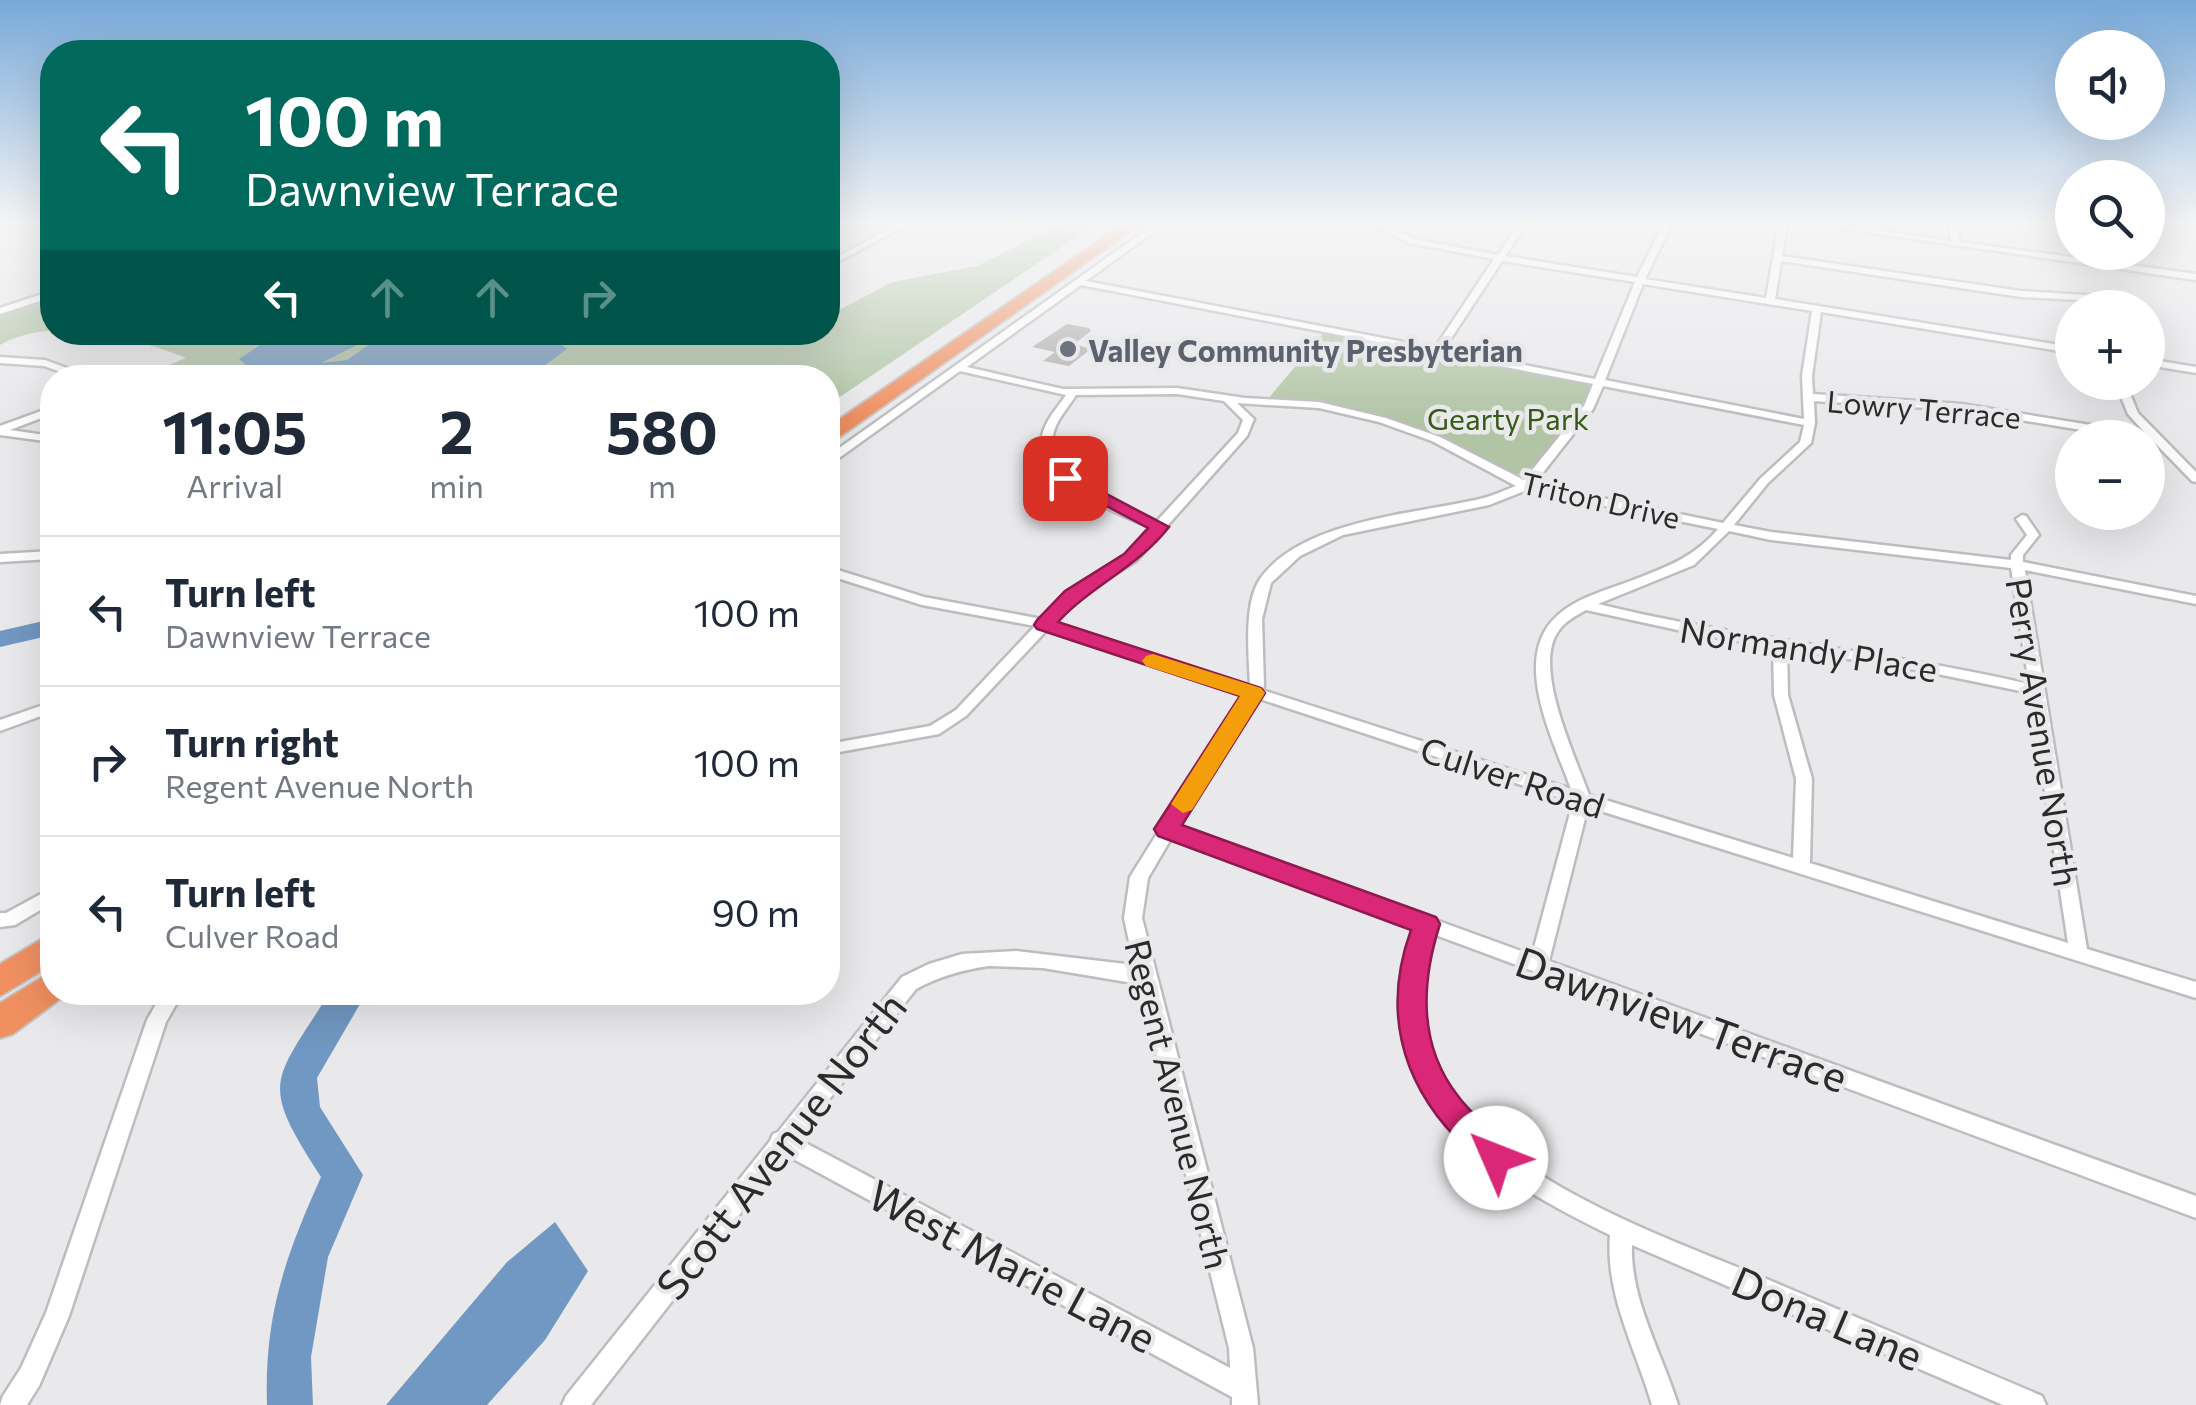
<!DOCTYPE html>
<html lang="en">
<head>
<meta charset="utf-8">
<style>
  body { margin:0; font-family:Commissioner,sans-serif; background:#f6f6f7; color:#1f2937; height:100vh; display:flex; flex-direction:column; font-size:38px; white-space:nowrap }
  * { box-sizing:border-box; margin:0 }
  p { font-size:32px; color:#747a83 }
  .icon { flex:none; width:55px; height:55px; fill:none; stroke:currentColor; stroke-width:2; stroke-linecap:round; stroke-linejoin:round }
  .map { position:relative; flex:1; overflow:hidden }
  .panel { position:absolute; left:40px; top:365px; width:800px; height:640px; display:flex; flex-direction:column; background:#fff; border-radius:40px; box-shadow:0 10px 40px #0002 }
  .panel>* { flex:none }
  .hud { position:absolute; left:40px; top:40px; width:800px; height:305px; border-radius:40px; box-shadow:0 10px 40px #0002; background:#00695c; color:#fff; overflow:hidden }
  .fabs { position:absolute; left:2055px; top:30px; display:grid; gap:20px }
  .fabs a { display:grid; place-items:center; width:110px; height:110px; border-radius:50%; background:#fff; box-shadow:0 10px 40px #0002; font-size:50px }
  .pin { position:absolute; display:grid; place-items:center; width:85px; height:85px; color:#fff; margin:-42px; border-radius:20px; box-shadow:0 5px 15px #0006 }
  .me { position:absolute; width:110px; margin:-55px; rotate:314deg; stroke-linejoin:round; filter:drop-shadow(0 0 8px #0008) }
  .turn { display:flex; align-items:center; gap:35px; height:210px; padding:0 40px; font-size:45px }
  .turn .icon { width:130px; height:130px; stroke-width:2.5 }
  .turn b { display:block; font-size:70px; line-height:85px }
  .lanes { display:flex; align-items:center; height:95px; padding:0 40px; background:#0003; justify-content:center; gap:50px; direction:ltr }
  .lanes .off { opacity:.35 }
  .eta { display:flex; justify-content:space-evenly; align-items:center; height:170px; text-align:center }
  .eta b { font-size:60px; font-weight:700; line-height:70px }
  ul { padding:0; list-style:none }
  li { display:flex; align-items:center; gap:30px; height:150px; padding:0 40px; border-top:2px solid #e0e1e3 }
  li div { flex:1 }
  li b { display:block; font-size:38px }
  li em { font-style:normal }
  .map>svg:first-child { display:block }
  .green { fill:#b1c5a5 }
  .water { fill:#7198c2 }
  .lines { fill:none; stroke-linecap:round; stroke-linejoin:round }
  .river { fill:#7198c2; fill-rule:evenodd }
  .building { fill:#b1adad }
  .street-casing { stroke:#bdbcbf; stroke-width:5 }
  .secondary-casing { stroke:#bdbcbf; stroke-width:6 }
  .highway-casing { stroke:#c4c4c4; stroke-width:4 }
  .street { fill:#fff; fill-rule:evenodd }
  .secondary { fill:#faded0; fill-rule:evenodd }
  .highway { fill:#f09061; fill-rule:evenodd }
  .route { fill:#db2777; stroke:#8e194d; stroke-width:2.5 }
  .slow { fill:#f59e0b }
  .worship-dot { fill:#6b7280; stroke:#e9e8eb; stroke-width:4 }
  .labels { text-anchor:middle; dominant-baseline:central; stroke-width:9; stroke-linejoin:round; paint-order:stroke }
  .far-worship-label { font-size:30px; font-weight:bold; fill:#5b616d; stroke:#e9e8eb; text-anchor:start }
  .far-street-label { font-size:30px; fill:#2b2b2c; stroke:#e9e8eb }
  .far-park-label { font-size:30px; fill:#355a14; stroke:#e9e8eb }
  .street-label { font-size:35px; fill:#2b2b2c; stroke:#e9e8eb }
  .near-street-label { font-size:42px; fill:#2b2b2c; stroke:#e9e8eb }
</style>
</head>
<body>
<div class="map">
<svg width="2196" height="1405" viewBox="0 0 2196 1405">
  <rect width="100%" height="100%" fill="#e9e8eb"/>
  <path class="green" d="M1063,223l31,2 -266,180v-27l-688,-1 46,-19c-54,-21 -133,-43 -186,-13v-30l52,-17v34h661l70,9 15,-8 30,-1v-16l64,-34 85,-16z
    M1324,332l259,50 7,5c-5,19 -52,86 -72,87 -20,1 -44,-22 -62,-30 -58,-27 -124,-45 -188,-45z"/>
  <path class="water" d="M280,332l82,1 -3,11 -38,19 26,-3 39,-27h161l20,16 -38,28h-171l2,-2 -22,-8 -32,7 9,3h-55l-21,-18z
    M555,1222l33,49 -43,69 -58,65h-101l121,-143z"/>
  <g class="lines">
    <path class="river" d="M52,619v16l-52,12v-16z
      M330,992h37l-50,86 3,29 43,68 -35,82 -17,100 2,48h-46c-3,-89 18,-148 54,-228 -62,-96 -49,-93 9,-185z"/>
  </g>
  <path class="building" d="M1067,324l22,4 2,3 -17,13 17,5 -22,17 -26,-5 12,-9 -23,-5z"/>
  <g class="lines">
    <g class="street-casing">
      <path id="street" d="M900,223h11l-83,44v-5z
        M1156,223h10l-80,58 349,67 59,-89 -85,-16 -38,-20h11l33,16 83,16 21,-32h8l-22,33 132,21 27,-54h8l-27,56 121,19 13,-75h8l-5,33 239,35 83,5 1,2 -4,3 -80,-4 -240,-36 -6,38 297,48v6l-251,-41 -9,64 1,18 148,10 185,30 -18,-20 -13,-32h10l13,31 58,59v10l-4,-1 -39,-40 -5,-1v-2h-19l-168,-28 -147,-9 1,22 -4,20 -43,40 -34,42 37,7 240,28v-5l16,-20 -11,-16 6,-4 4,1 13,19 -16,20v7l173,34v8l-171,-34 62,379 109,33v16l-608,-191 -39,154 647,235v22l-763,-284c-10,47 -18,97 6,141 58,109 236,165 344,211 86,37 173,73 259,110l4,9h-43l-371,-160c-2,55 30,108 46,160h-26c-16,-56 -47,-110 -42,-170 -81,-40 -170,-87 -198,-179 -8,-24 -12,-51 -8,-76 2,-17 8,-35 12,-52l-244,-91 -24,41 -6,40 111,430 5,57h-26v-8l-446,-242 -195,250h-29l4,-9 204,-255 3,-7 5,-2 124,-155 27,-13 33,-10 54,-3 118,14 -10,-47 6,-41 114,-183 -197,-64 -81,86 -27,18 -111,20v-10l102,-18 26,-16 79,-84 -113,-21 -94,-30v-8l96,30 118,22 25,-27 59,-37 26,-27c-34,-15 -117,-44 -110,-92 3,-15 15,-28 24,-41l-106,-24 -128,92 -4,1v-8zM1502,261l133,21 -40,97 -151,-30zM1643,284l169,27 -10,65 2,43 -199,-39zM1081,285l512,99 -9,22 -60,74 -84,-43 -54,-19 -67,-16 -74,-4 -68,-10 -114,1 -96,-22zM1603,386l201,39 -4,17 -40,37 -37,44 -189,-39 59,-75zM1177,394l47,7 19,19 -5,13 -81,88c-31,-14 -110,-40 -104,-85 2,-15 15,-28 23,-41zM1237,403l82,5 60,14 53,19 84,45c-11,4 -23,10 -36,13 -65,15 -179,21 -220,80 -17,25 -11,78 -10,107l-196,-63 23,-25 59,-37 111,-125 7,-17zM1527,490l191,39c-22,26 -46,36 -77,48 -27,11 -63,19 -84,39 -47,42 -3,125 14,173l-309,-99 2,-4 -2,-67 9,-36 29,-27 43,-21 146,-30zM1729,531l42,9 240,28 18,116c-143,-33 -289,-45 -431,-80l96,-39zM1586,610l110,24 77,13 1,48 22,84 -3,79 -204,-63c-14,-39 -54,-123 -33,-160 7,-13 18,-18 30,-25zM1787,649l136,22 107,22 38,250 -258,-80 2,-84 -24,-84zM1257,698l316,104 -41,153 -353,-128zM989,966l54,2 84,14 11,-1 91,367 1,20 -432,-229 118,-150c24,-13 46,-19 73,-23z
        M1804,223h24l123,18 -2,-18h8l3,19 236,32v6z
        M52,291v6l-52,17v-6z
        M0,357l45,3 49,18h-16l-34,-12 -44,-3z
        M2148,359l48,8v6l-48,-8z
        M52,407v7l-42,16 42,6v6l-52,-7v-9z
        M52,551v8l-52,3v-8z
        M52,702v10l-52,19v-11z
        M52,888v15l-37,22 -15,2v-14h6z
        M163,992h20l-17,30 -97,294 -30,70 -12,19h-27l3,-9 18,-28 25,-55 101,-293z"/>
    </g>
    <g class="secondary-casing">
      <path id="secondary" d="M0,223h12l-12,6z"/>
    </g>
    <g class="highway-casing">
      <path id="highway" d="M1125,223h17l-307,217 -7,2v-15z
        M52,933v32l-52,31v-32z
        M52,971v21h14l-2,4 -51,38 -13,4v-35z"/>
    </g>
    <use href="#street" class="street"/>
    <use href="#secondary" class="secondary"/>
    <use href="#highway" class="highway"/>
  </g>
  <linearGradient id="sky" x2="0" y2="1"><stop stop-color="#78a9d9"/><stop offset="0.53" stop-color="#f5f5f6"/><stop offset="1" stop-color="#f5f5f6" stop-opacity="0"/></linearGradient>
  <rect width="2196" height="420" fill="url(#sky)"/>
  <path class="route" d="M1065,472l104,55c-31,40 -77,58 -111,95l203,66 4,5 -83,132 254,92 4,7c-19,59 -22,121 18,172 14,19 34,35 50,51l5,11 -5,11 -12,4c-17,-6 -28,-21 -40,-35 -57,-60 -73,-131 -45,-208l-253,-94 -4,-7 4,-6 82,-127 -203,-67 -3,-4 3,-5 28,-29 59,-37 24,-26 -89,-47v-7z"/>
  <path class="slow" d="M1153,654l108,34 4,5 -73,117 -9,3 -12,-9 69,-108 -94,-30 -4,-5 4,-5z"/>
  <circle class="worship-dot" cx="1068" cy="349" r="10"/>
  <g class="labels">
    <g class="far-worship-label">
      <text x="1088" y="349">Valley Community Presbyterian</text>
    </g>
    <g class="far-street-label">
      <text transform="translate(1924 408) rotate(5)">Lowry Terrace</text>
      <text transform="translate(1601 499) rotate(13)">Triton Drive</text>
    </g>
    <g class="far-park-label">
      <text x="1508" y="417">Gearty Park</text>
    </g>
    <g class="street-label">
      <text transform="translate(1809 648) rotate(9)">Normandy Place</text>
      <text transform="translate(2044 732) rotate(81)">Perry Avenue North</text>
      <text transform="translate(1513 776) rotate(18)">Culver Road</text>
      <text transform="translate(1179 1104) rotate(76)">Regent Avenue North</text>
    </g>
    <g class="near-street-label">
      <text transform="translate(1682 1018) rotate(20)">Dawnview Terrace</text>
      <text transform="translate(780 1145) rotate(-52)">Scott Avenue North</text>
      <text transform="translate(1013 1265) rotate(28)">West Marie Lane</text>
      <text transform="translate(1828 1317) rotate(23)">Dona Lane</text>
    </g>
  </g>
</svg>
<div class="fabs">
<a><svg class="icon" aria-label="sound" viewBox="0 0 24 24"><path d="M4 9h4l5-4v14l-5-4H4zM17 9q2 3 0 6"/></svg></a>
<a><svg class="icon" aria-label="search" viewBox="0 0 24 24"><circle cx="10" cy="10" r="6"/><path d="M15 15l6 6"/></svg></a>
<a>+</a>
<a>−</a>
</div>
<div class="pin" style="left:1065px;top:478px;background:#d93025"><svg class="icon" aria-label="arrive" viewBox="0 0 24 24"><path d="M6 21V4h12l-3 4 3 4H6"/></svg></div>
<svg class="me" style="left:1496px;top:1158px" viewBox="-20 -20 40 40"><circle r="19" fill="#fff"/><path d="M0-13L10 11 0 6-10 11z" fill="#db2777"/></svg>
<div class="hud">
<div class="turn"><svg class="icon" aria-label="left" viewBox="0 0 24 24"><path d="M17 20v-9H6M10 6l-5 5 5 5"/></svg><div><b>100 m</b>Dawnview Terrace</div></div>
<div class="lanes"><svg class="icon" aria-label="left" viewBox="0 0 24 24"><path d="M17 20v-9H6M10 6l-5 5 5 5"/></svg><svg class="icon off" aria-label="ahead" viewBox="0 0 24 24"><path d="M12 20V5M6 11l6-6 6 6"/></svg><svg class="icon off" aria-label="ahead" viewBox="0 0 24 24"><path d="M12 20V5M6 11l6-6 6 6"/></svg><svg class="icon off" aria-label="right" viewBox="0 0 24 24"><path d="M7 20v-9h11M14 6l5 5-5 5"/></svg></div>
</div>
<section class="panel">
<div class="eta">
<div><b>11:05</b><p>Arrival</p></div>
<div><b>2</b><p>min</p></div>
<div><b>580</b><p>m</p></div>
</div>
<ul>
<li><svg class="icon" aria-label="left" viewBox="0 0 24 24"><path d="M17 20v-9H6M10 6l-5 5 5 5"/></svg><div><b>Turn left</b><p>Dawnview Terrace</p></div><em>100 m</em></li>
<li><svg class="icon" aria-label="right" viewBox="0 0 24 24"><path d="M7 20v-9h11M14 6l5 5-5 5"/></svg><div><b>Turn right</b><p>Regent Avenue North</p></div><em>100 m</em></li>
<li><svg class="icon" aria-label="left" viewBox="0 0 24 24"><path d="M17 20v-9H6M10 6l-5 5 5 5"/></svg><div><b>Turn left</b><p>Culver Road</p></div><em>90 m</em></li>
</ul>
</section>
</div>
</body>
</html>
